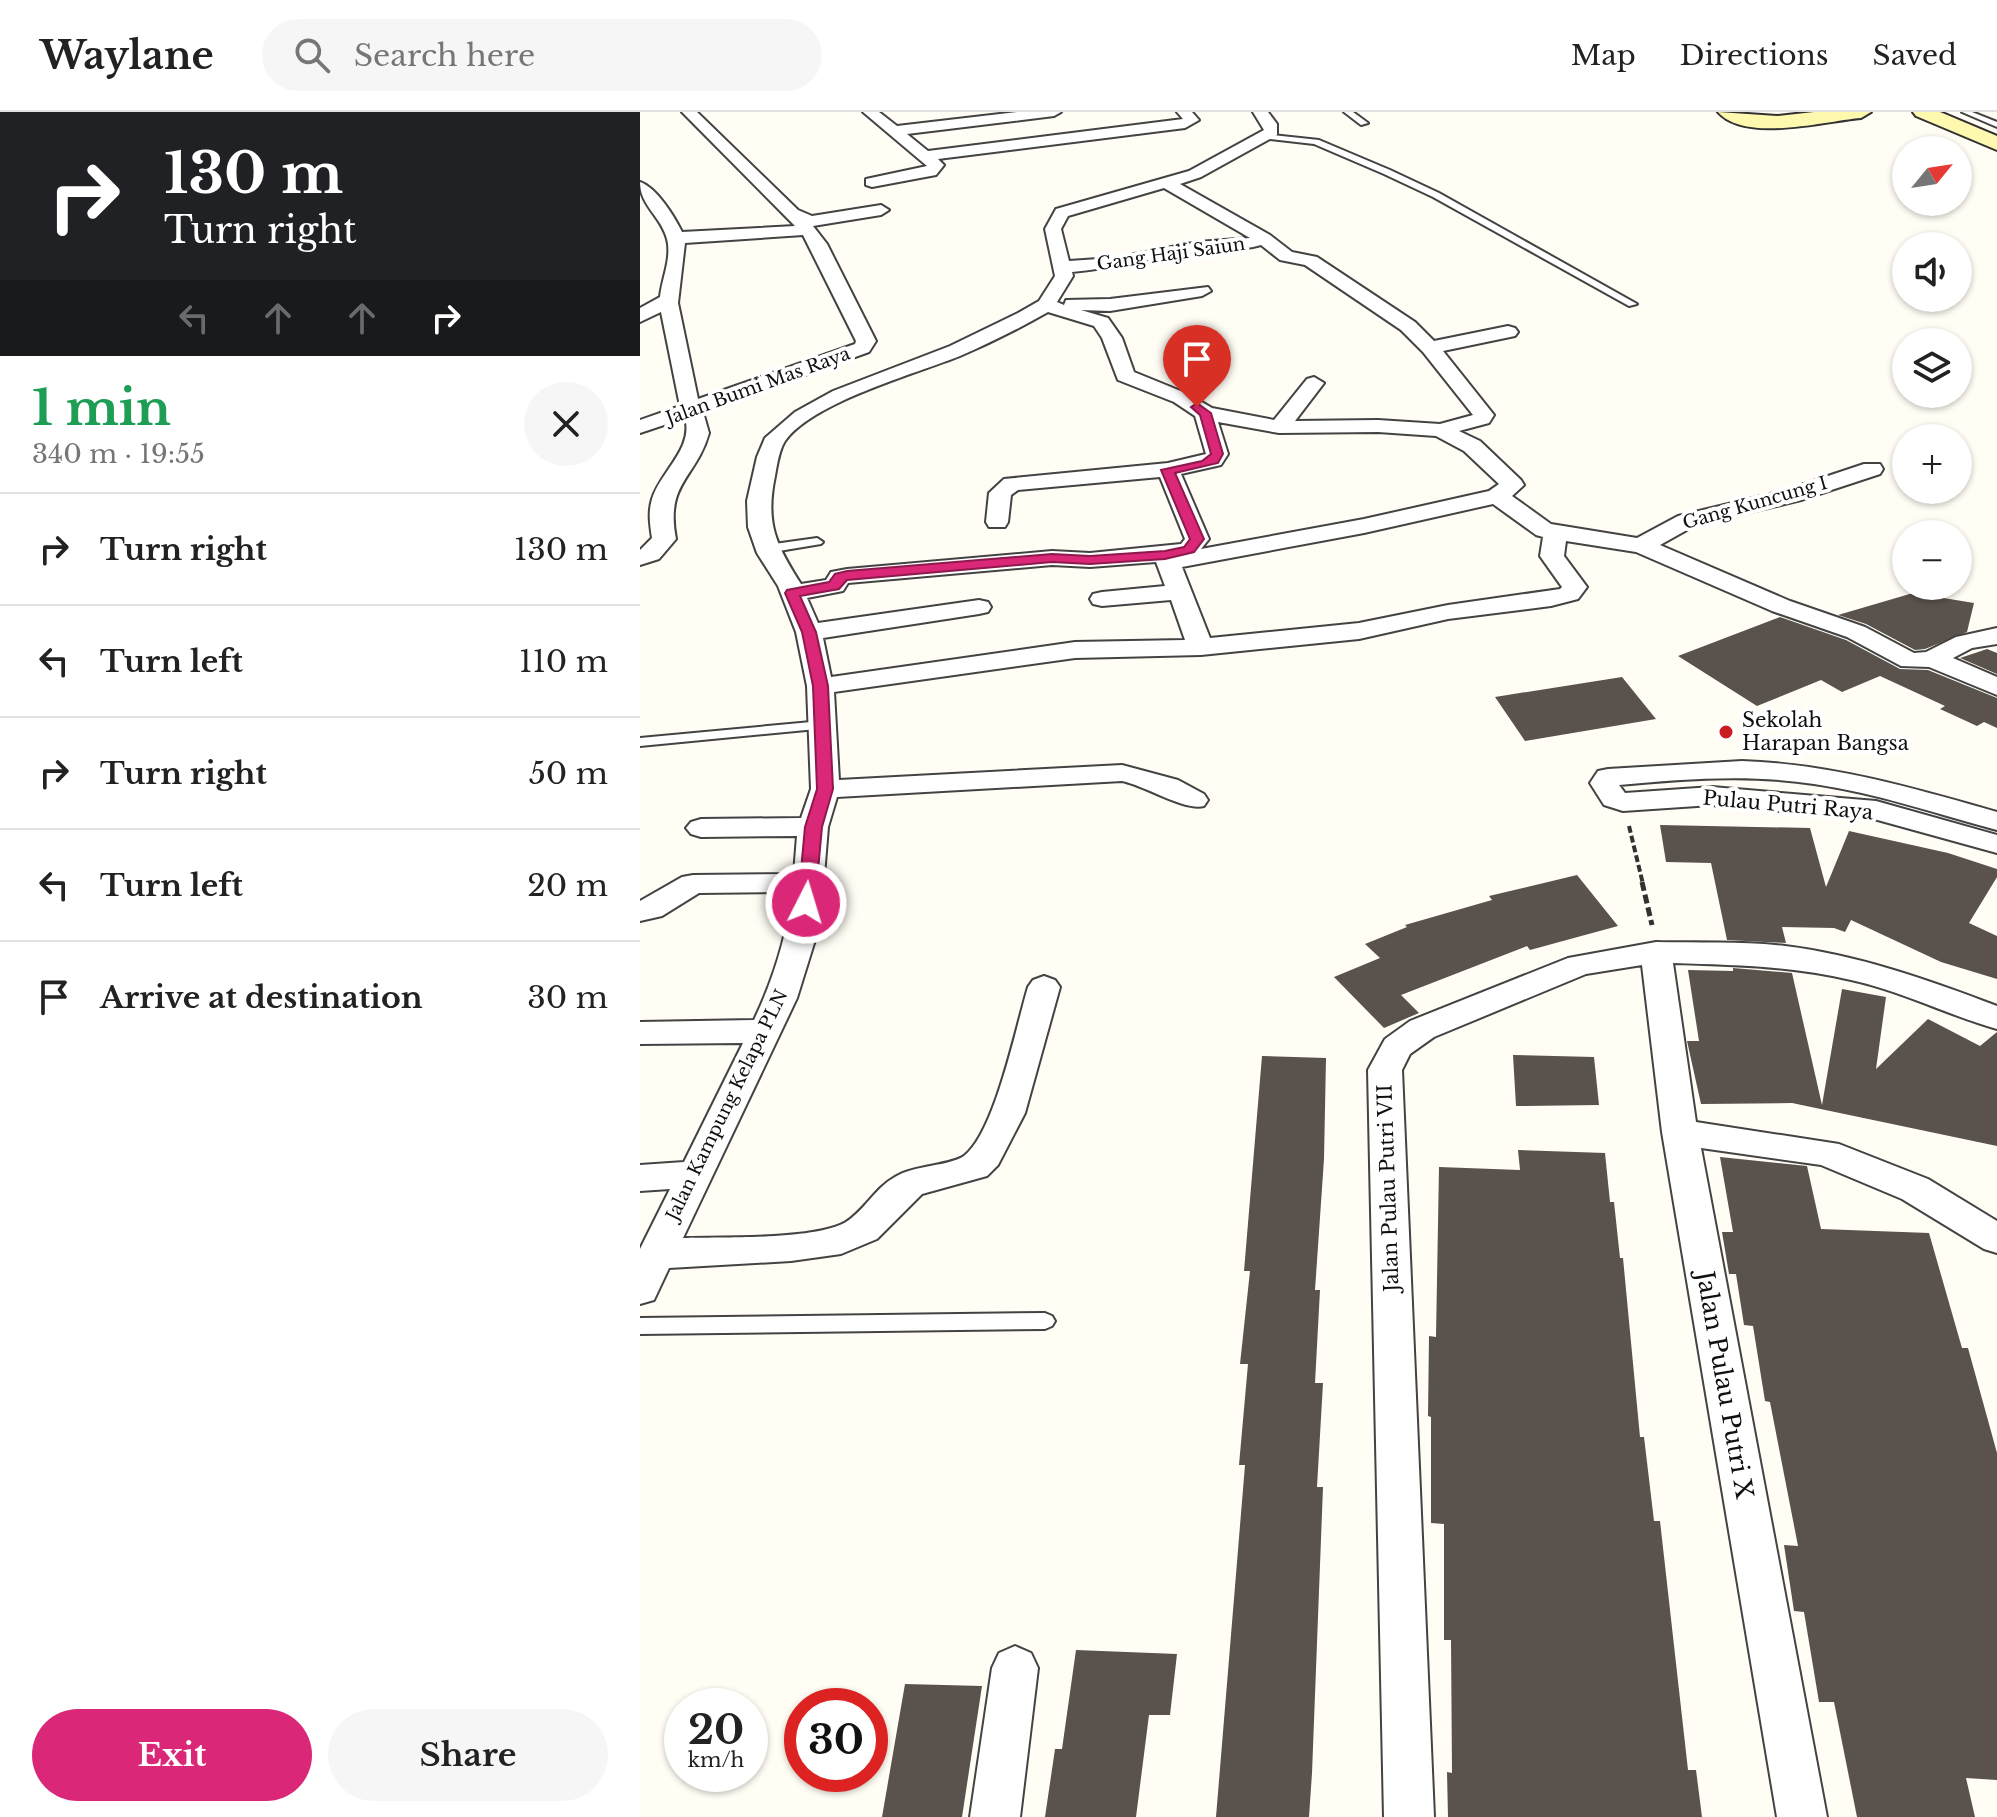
<!DOCTYPE html>
<html lang="en">
<head>
<meta charset="utf-8">
<style>
  body { margin:0; font-family:"Libre Baskerville",serif; background:#f6f6f6; color:#222; height:100vh; display:flex; flex-direction:column; font-size:30px; white-space:nowrap }
  * { box-sizing:border-box; margin:0 }
  p { font-size:26px; color:#767676 }
  .icon { flex:none; width:44px; height:44px; fill:none; stroke:currentColor; stroke-width:2; stroke-linecap:round; stroke-linejoin:round }
  .map { position:relative; flex:1; overflow:hidden }
  .details { display:flex; flex-direction:column; background:#fff; width:640px }
  .details>* { flex:none }
  .guide { background:#202124; color:#fff; overflow:hidden }
  .needle { width:52px; rotate:60deg }
  .fabs { position:absolute; left:1252px; top:24px; display:grid; gap:16px }
  .fabs a { display:grid; place-items:center; width:80px; height:80px; border-radius:50%; background:#fff; box-shadow:0 2px 6px #0004; font-size:40px }
  .speed { position:absolute; left:24px; top:1576px; display:flex; gap:16px; font-size:40px; font-weight:700; text-align:center }
  .speed>* { display:grid; place-content:center; width:104px; height:104px; border-radius:50%; background:#fff; box-shadow:0 2px 6px #0004; line-height:1 }
  .speed small { font-size:20px; font-weight:400 }
  .speed .limit { border:12px solid #d22; background:#fff; color:#111 }
  .pin { position:absolute; display:grid; place-items:center; width:68px; height:68px; color:#fff; margin:-82px -34px; border-radius:50% 50% 50% 0; rotate:-45deg; box-shadow:0 0 8px #0007 }
  .pin .icon { rotate:45deg }
  .me { position:absolute; width:88px; margin:-44px; rotate:5deg; stroke-linejoin:round; filter:drop-shadow(0 0 6px #0008) }
  .turn { display:flex; align-items:center; gap:28px; height:168px; padding:0 32px; font-size:36px }
  .turn .icon { width:104px; height:104px; stroke-width:2.5 }
  .turn b { display:block; font-size:56px; line-height:68px }
  .lanes { display:flex; align-items:center; height:76px; padding:0 32px; background:#0003; justify-content:center; gap:40px; direction:ltr }
  .lanes .off { opacity:.35 }
  .round { display:grid; place-items:center; flex:none; width:84px; height:84px; border-radius:42px; background:#f6f6f6 }
  .overview { display:flex; align-items:center; justify-content:space-between; height:136px; padding:0 32px }
  h1 { font-size:48px; font-weight:700; line-height:60px; color:#1e9e55 }
  .cta { display:flex; gap:16px; margin-top:auto; padding:16px 32px }
  .cta a { flex:1; height:92px; border-radius:48px; background:#db2777; color:#fff; font-size:32px; font-weight:700; line-height:92px; text-align:center }
  .cta a+a { background:#f6f6f6; color:#222 }
  ul { padding:0; list-style:none }
  li { display:flex; align-items:center; gap:24px; height:112px; padding:0 32px; border-top:2px solid #e0e0e0 }
  li div { flex:1 }
  li b { display:block; font-size:30px }
  li em { font-style:normal }
  header { display:flex; align-items:center; gap:48px; box-sizing:border-box; height:112px; padding:0 40px; background:#fff; border-bottom:2px solid #e0e0e0 }
  header strong { font-size:38px }
  nav { display:flex; gap:44px; margin-inline-start:auto; font-size:28px }
  .search { width:560px; height:72px; background:#f6f6f6; display:flex; align-items:center; gap:20px; box-sizing:border-box; padding:0 28px; border-radius:44px; color:#767676; font-size:30px }
  main { display:flex; flex:1; min-height:0 }
  .map>svg:first-child { display:block }
  .building { fill:#5a524c }
  .lines { fill:none; stroke-linecap:round; stroke-linejoin:round }
  .lane-casing { stroke:#434343; stroke-width:4 }
  .street-casing { stroke:#434343; stroke-width:4 }
  .secondary-casing { stroke:#323232; stroke-width:4 }
  .path-far1 { stroke:#323232; stroke-width:4; stroke-dasharray:7 3; stroke-linecap:butt }
  .path { stroke:#323232; stroke-width:5; stroke-dasharray:9 4; stroke-linecap:butt }
  .lane { fill:#fff; fill-rule:evenodd }
  .street { fill:#fff; fill-rule:evenodd }
  .secondary { fill:#fff8af; fill-rule:evenodd }
  .route { fill:#db2777; stroke:#8e194d; stroke-width:2 }
  .poi-dot { fill:#cb1d21; stroke:#fff; stroke-width:3 }
  .labels { text-anchor:middle; dominant-baseline:central; stroke-width:8; stroke-linejoin:round; paint-order:stroke }
  .far-street-label { font-size:18px; fill:#101010; stroke:#fff }
  .poi-label { font-size:20px; fill:#101010; stroke:#fff; text-anchor:start }
  .street-label { font-size:20px; fill:#101010; stroke:#fff }
  .near-street-label { font-size:24px; fill:#101010; stroke:#fff }
</style>
</head>
<body>
<header>
<strong>Waylane</strong>
<div class="search"><svg class="icon" aria-label="search" viewBox="0 0 24 24"><circle cx="10" cy="10" r="6"/><path d="M15 15l6 6"/></svg>Search here</div>
<nav><a>Map</a><a>Directions</a><a>Saved</a></nav>
</header>
<main>
<section class="details">
<div class="guide">
<div class="turn"><svg class="icon" aria-label="right" viewBox="0 0 24 24"><path d="M7 20v-9h11M14 6l5 5-5 5"/></svg><div><b>130 m</b>Turn right</div></div>
<div class="lanes"><svg class="icon off" aria-label="left" viewBox="0 0 24 24"><path d="M17 20v-9H6M10 6l-5 5 5 5"/></svg><svg class="icon off" aria-label="ahead" viewBox="0 0 24 24"><path d="M12 20V5M6 11l6-6 6 6"/></svg><svg class="icon off" aria-label="ahead" viewBox="0 0 24 24"><path d="M12 20V5M6 11l6-6 6 6"/></svg><svg class="icon" aria-label="right" viewBox="0 0 24 24"><path d="M7 20v-9h11M14 6l5 5-5 5"/></svg></div>
</div>
<div class="overview"><div><h1>1 min</h1><p>340 m · 19:55</p></div><a class="round"><svg class="icon" aria-label="close" viewBox="0 0 24 24"><path d="M6 6l12 12M18 6L6 18"/></svg></a></div>
<ul>
<li><svg class="icon" aria-label="right" viewBox="0 0 24 24"><path d="M7 20v-9h11M14 6l5 5-5 5"/></svg><div><b>Turn right</b></div><em>130 m</em></li>
<li><svg class="icon" aria-label="left" viewBox="0 0 24 24"><path d="M17 20v-9H6M10 6l-5 5 5 5"/></svg><div><b>Turn left</b></div><em>110 m</em></li>
<li><svg class="icon" aria-label="right" viewBox="0 0 24 24"><path d="M7 20v-9h11M14 6l5 5-5 5"/></svg><div><b>Turn right</b></div><em>50 m</em></li>
<li><svg class="icon" aria-label="left" viewBox="0 0 24 24"><path d="M17 20v-9H6M10 6l-5 5 5 5"/></svg><div><b>Turn left</b></div><em>20 m</em></li>
<li><svg class="icon" aria-label="arrive" viewBox="0 0 24 24"><path d="M6 21V4h12l-3 4 3 4H6"/></svg><div><b>Arrive at destination</b></div><em>30 m</em></li>
</ul>
<div class="cta"><a>Exit</a><a>Share</a></div>
</section>
<div class="map">
<svg width="1357" height="1705" viewBox="0 0 1357 1705">
  <rect width="100%" height="100%" fill="#fffdf4"/>
  <path class="building" d="M1273,481l61,10 -7,29 -42,17 -10,1 -49,-26 -28,-9z
    M1140,505l66,23 54,29 28,1 69,28v30l-13,-6 -7,4 -37,-17 5,-3 -65,-30 -38,16 -21,-12 -64,26 -79,-50z
    M1347,537l10,4v21l-37,-16z
    M982,565l34,42 -131,22 -30,-44z
    M1020,713l150,3 16,59 23,-56 99,22 49,16v8l-28,46 28,13v43l-56,-17 -90,-42 -6,12 -11,-4 -52,-1 4,16 -59,-3 -16,-77 -45,-1z
    M937,763l41,51 -88,24 -3,-4 -126,49 18,18 -35,15 -50,-51 46,-19 -15,-14 42,-17 -2,-2 87,-25 -3,-4z
    M1093,856l59,5 30,132 20,-116 44,8 -10,72 52,-50 52,27 17,-14v114l-205,-43 -91,1 -14,-63h12l-11,-71 45,1z
    M873,943l81,2 5,48 -83,1z
    M622,944l64,2 -2,101 -9,131h5l-5,93h8l-6,104h6l-11,286 -3,44h-93l29,-352h-6l9,-101h-8l10,-93h-6z
    M878,1038l87,3 5,49h4l6,56h3l17,179h4l10,84h6l28,249h8l6,47h-254l-1,-45 5,1 -1,-133h-7v-116l-13,-1v-106l-3,-1 1,-80 7,1 3,-170 81,3z
    M1080,1045l87,9 14,63 108,4 33,115h6l29,105v327l-31,-2 9,39h-118l-23,-115h-15l-15,-90 -10,-1 -10,-66 14,1 -28,-144 -5,-1 -12,-75 -9,-1 -8,-51h-7l-7,-42h11z
    M436,1538l101,4 -7,61h-21l-13,102h-91l10,-68h7z
    M265,1572l77,2 -20,131h-80z"/>
  <g class="lines">
    <g class="lane-casing">
      <path id="lane" d="M704,0h9l15,11 -7,2z
        M1322,0h10l25,10v5z
        M623,22l56,6 71,30 49,23 198,111 -8,2 -196,-109 -49,-23 -70,-30 -54,-6z
        M177,426l6,4 -2,2 -54,9 -6,-4 6,-4z
        M182,609l5,1v6l-187,18v-8z
        M405,1201l7,3 3,5 -3,5 -7,3 -405,5v-16z"/>
    </g>
    <g class="street-casing">
      <path id="street" d="M42,0h15l101,98 14,6 69,-11 8,5 -8,5 -68,11 14,18 49,97 -7,11 -166,60 6,21c-13,46 -44,49 -33,106l-17,20 -19,6v-15l12,-12c-2,-13 -4,-26 0,-39 8,-27 42,-51 33,-81l-45,15v-13l40,-14 -19,-94 -21,10v-14l20,-11c2,-19 12,-39 7,-58 -6,-23 -27,-33 -27,-57 17,6 34,34 42,50l113,-6zM163,123l53,106 -1,3 -157,55 -20,-96 7,-60z
        M223,0h16l18,14 120,-14h44l-7,4 -147,18 21,17 255,-32 -6,-7h15l7,8 -14,8 -247,31 6,6 -8,10 -64,12 -6,-2v-6l61,-13z
        M613,0h15l9,12v11l-76,42 -21,7 90,51 22,17 25,5 98,65 19,19 74,-15 7,2 3,4 -3,4 -72,15 51,64 -5,8 -30,8 21,10 41,39 3,5 -12,11 39,28 86,14 41,-22 108,-26 78,-26h16l3,5 -3,5 -79,26 -107,26 -34,19 130,56 75,26 49,26 12,-1 30,-15 41,-9v16l-25,4 -19,10 44,19v18l-68,-28 -28,-1 -54,-29 -75,-26 -136,-59 -70,-11 -2,15 23,31 -9,12 -27,7 -103,13 -89,20 -158,16 -126,3 -241,34 5,88 283,-15 56,15 26,14 4,6 -4,6c-20,5 -58,-20 -82,-25l-285,16 -9,30 -8,97 -23,74 -114,240c38,-1 133,2 163,-16 19,-12 29,-34 49,-45 19,-12 55,-11 69,-21 31,-24 52,-129 64,-169l5,-7 11,-4 11,4 5,7 -35,126 -27,52 -11,11 -65,18 -45,45 -36,15 -50,7 -122,7 -15,32 -14,4v-55l30,-60 -30,2v-26l44,-3 59,-119 -103,1v-22l114,-2c19,-40 33,-84 38,-128l-93,1 -37,23 -22,5v-20l42,-24 11,-2 101,-1 3,-38 -96,1 -10,-3 -5,-6 5,-6 10,-3 100,-1 10,-29 -4,-103 -11,-54 -18,-46 -21,-33 -9,-26 -1,-26 10,-44 8,-19 30,-26 38,-21 117,-45 68,-33 21,-12 16,-25 -10,-47 11,-20 133,-38 75,-41zM524,76l86,50 -52,4 -85,16 -44,3 -8,-32 7,-13zM621,133l19,15 25,5 96,65 22,22 50,63 -33,9 -62,-4 -83,1 29,-38 -10,-6 -7,2 -33,41 -62,-12 -24,-14 -54,-22 -12,-34 -14,-20 -27,-8 29,1 92,-15 9,-5 -3,-4 -98,12 -44,1 -2,5 -7,-3 16,-26 -1,-4c43,-4 84,-15 126,-20 22,-2 42,-1 63,-7zM408,200l46,14 8,12 16,42 56,22 21,14 11,38 -38,9 -164,16 -15,14 -3,29 3,5h16l3,-5 3,-27 7,-5 142,-13 25,62 -4,5 -91,9 -38,-2 -205,18 -16,3 -5,8 -25,4c-25,-39 -36,-61 -26,-108 2,-11 4,-26 10,-35 28,-39 130,-67 175,-85 30,-13 60,-28 88,-44zM578,310l61,11 99,-1 58,4 28,15 35,33 -10,7 -125,28 -163,30 8,-10 -28,-65 40,-9 7,-11zM853,392l43,31 7,2 -3,19 22,31 -2,2 -112,16 -89,18 -149,15 -28,-71 182,-34zM516,450l9,24 -63,6 -9,2 -3,5 3,5 9,2 69,-6 14,40 -110,2 -244,35 -8,-39 156,-24 9,-2 3,-5 -3,-5 -9,-2 -161,23 -11,-25 36,-7 5,-8 204,-18 38,2z
        M1102,649c88,3 171,27 255,51v18c-61,-16 -120,-37 -183,-46 -65,-10 -130,-5 -195,1l6,8 87,-6 164,14 121,34v18l-123,-34 -162,-14 -89,6 -19,-6 -14,-22 8,-12 10,-2z
        M1016,830c42,1 87,-1 129,4 73,9 144,34 212,60v23c-50,-14 -95,-38 -146,-49 -60,-14 -116,-15 -178,-17l23,159 143,22 89,35 69,42v32l-13,-4 -82,-50 -81,-34 -120,-17 126,669h-50l-115,-685 -20,-167 -56,9 -152,63 -24,17 -8,16 32,747h-50l-16,-747 17,-31 25,-18 158,-63z
        M375,1534l16,7 7,15 -18,149h-50l22,-149 7,-15z"/>
    </g>
    <g class="secondary-casing">
      <path id="secondary" d="M1078,0l59,4 37,-4h57l-10,6c-36,3 -116,25 -143,-6z
        M1273,0h27l57,24v14l-81,-34z"/>
    </g>
    <path class="path-far1" d="M989,714l14,58"/>
    <path class="path" d="M1002,770l10,43"/>
    <use href="#lane" class="lane"/>
    <use href="#street" class="street"/>
    <use href="#secondary" class="secondary"/>
  </g>
  <path class="route" d="M557,291l14,10 12,41 -5,9 -43,10 29,66 -10,13 -29,7 -75,5 -38,-2 -205,18 -8,9 -39,7 16,36 12,54 5,103 -11,38 -7,76 -9,6 -6,-2 -2,-4 7,-76 12,-38 -4,-103 -11,-54 -17,-39 2,-3 42,-8 6,-8 12,-3 205,-17 38,2 75,-5 19,-4 6,-8 -29,-69 41,-9 9,-7 -11,-39 -9,-8z"/>
  <circle class="poi-dot" cx="1086" cy="620" r="8"/>
  <g class="labels">
    <g class="far-street-label">
      <text transform="translate(531 142) rotate(-8)">Gang Haji Saiun</text>
      <text transform="translate(118 274) rotate(-20)">Jalan Bumi Mas Raya</text>
      <text transform="translate(1115 391) rotate(-16)">Gang Kuncung I</text>
      <text transform="translate(87 993) rotate(-64)">Jalan Kampung Kelapa PLN</text>
    </g>
    <g class="poi-label">
      <text x="1102" y="608">Sekolah<tspan x="1102" dy="23">Harapan Bangsa</tspan></text>
    </g>
    <g class="street-label">
      <text transform="translate(1148 693) rotate(5)">Pulau Putri Raya</text>
      <text transform="translate(748 1076) rotate(-92)">Jalan Pulau Putri VII</text>
    </g>
    <g class="near-street-label">
      <text transform="translate(1085 1273) rotate(80)">Jalan Pulau Putri X</text>
    </g>
  </g>
</svg>
<div class="fabs">
<a><svg class="needle" viewBox="-14 -14 28 28"><path d="M0-13l5 13h-10z" fill="#e53935"/><path d="M0 13l5-13h-10z" fill="#767676"/></svg></a>
<a><svg class="icon" aria-label="sound" viewBox="0 0 24 24"><path d="M4 9h4l5-4v14l-5-4H4zM17 9q2 3 0 6"/></svg></a>
<a><svg class="icon" aria-label="layers" viewBox="0 0 24 24"><path d="M12 4l9 5-9 5-9-5zM3 14l9 5 9-5"/></svg></a>
<a>+</a>
<a>−</a>
</div>
<div class="speed"><div>20<small>km/h</small></div><div class="limit">30</div></div>
<div class="pin" style="left:557px;top:295px;background:#d93025"><svg class="icon" aria-label="arrive" viewBox="0 0 24 24"><path d="M6 21V4h12l-3 4 3 4H6"/></svg></div>
<svg class="me" style="left:166px;top:791px" viewBox="-20 -20 40 40"><circle r="17" fill="#db2777" stroke="#fff" stroke-width="3"/><path d="M0-11L8 9 0 5-8 9z" fill="#fff"/></svg>
</div>
</main>
</body>
</html>
